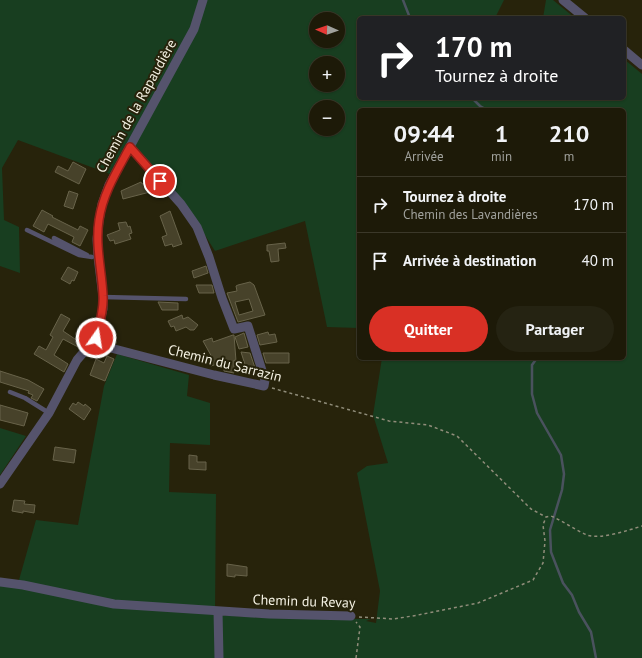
<!DOCTYPE html>
<html lang="fr">
<head>
<meta charset="utf-8">
<style>
  body { margin:0; font-family:"PT Sans",sans-serif; background:#252312; color:#f1f3f6; height:100vh; display:flex; flex-direction:column; font-size:15px; white-space:nowrap }
  * { box-sizing:border-box; margin:0 }
  p { font-size:13px; color:#a0a19c }
  .icon { flex:none; width:22px; height:22px; fill:none; stroke:currentColor; stroke-width:2; stroke-linecap:round; stroke-linejoin:round }
  .map { position:relative; flex:1; overflow:hidden }
  .drawer { position:absolute; left:357px; top:108px; width:269px; height:252px; display:flex; flex-direction:column; background:#1d1a08; border-radius:6px; box-shadow:0 1px 3px #0004,0 0 0 1px #3b3829 }
  .drawer>* { flex:none }
  .guide { position:absolute; left:357px; top:16px; width:269px; height:84px; border-radius:6px; box-shadow:0 1px 3px #0004,0 0 0 1px #3b3829; background:#202124; color:#fff; overflow:hidden }
  .needle { width:26px; rotate:272deg }
  .buttons { position:absolute; left:309px; top:12px; display:grid; gap:8px }
  .buttons a { display:grid; place-items:center; width:36px; height:36px; border-radius:50%; background:#1d1a08; box-shadow:0 1px 3px #0004,0 0 0 1px #3b3829; font-size:20px }
  .pin { position:absolute; display:grid; place-items:center; width:34px; height:34px; color:#fff; margin:-17px; border:2px solid #fff; border-radius:50%; box-shadow:0 1px 4px #0007 }
  .me { position:absolute; width:44px; margin:-22px; rotate:13deg; stroke-linejoin:round; filter:drop-shadow(0 0 3px #0008) }
  .turn { display:flex; align-items:center; gap:14px; height:84px; padding:0 12px; font-size:18px }
  .turn .icon { width:52px; height:52px; stroke-width:2.5 }
  .turn b { display:block; font-size:28px; line-height:34px }
  .eta { display:flex; justify-content:space-evenly; align-items:center; height:68px; text-align:center }
  .eta b { font-size:24px; font-weight:800; line-height:28px }
  .button { display:flex; gap:8px; margin-top:auto; padding:8px 12px }
  .button a { flex:1; height:46px; border-radius:24px; background:#d93025; color:#fff; font-size:16px; font-weight:800; line-height:46px; text-align:center }
  .button a+a { background:#252312; color:#f1f3f6 }
  ul { padding:0; list-style:none }
  li { display:flex; align-items:center; gap:12px; height:56px; padding:0 12px; border-top:1px solid #3b3829 }
  li div { flex:1 }
  li b { display:block; font-size:15px }
  li em { font-style:normal }
  .map>svg:first-child { display:block }
  .green { fill:#183e20; fill-rule:evenodd }
  .lines { fill:none; stroke-linecap:round; stroke-linejoin:round }
  .stream { stroke:#4a525e; stroke-width:2.5 }
  .building { fill:#47422a; stroke:#68634a; fill-rule:evenodd }
  .path { stroke:#908d7a; stroke-width:1.5; stroke-dasharray:3 3; stroke-linecap:butt }
  .service { stroke:#55536c; stroke-width:4.5 }
  .minor { stroke:#55536c; stroke-width:9 }
  .route-casing { stroke:#8d1f18; stroke-width:10 }
  .route { stroke:#d93025; stroke-width:7 }
  .labels { text-anchor:middle; dominant-baseline:central; stroke-width:4; stroke-linejoin:round; paint-order:stroke }
  .street-label { font-size:14px; fill:#f5f2e4; stroke:#27230b }
</style>
</head>
<body>
<div class="map">
<svg width="642" height="658" viewBox="0 0 642 658">
  <rect width="100%" height="100%" fill="#27230b"/>
  <path class="green" d="M0,0h504l-9,18h-136v80h265v-39l18,15v584h-642v-72l17,1 19,-67 42,5 26,-139 13,-32 72,21 -2,21 23,7v42l-40,-2 -1,49 47,2 -1,121 56,3 100,1 -5,2 10,2 4,-32 -23,-118 10,-7 21,-3 -15,-48 9,-57h242v-248h-265v218l-32,-1 -22,-106 -90,30 -26,-41 -60,-71 -19,35 -92,-34 -16,28 2,52 15,7 1,46 -20,-7zM316,19h22v22h-22zM316,63h22v22h-22zM316,107h22v22h-22z
    M546,0h7l22,18h-32z
    M0,428l26,8 -26,39z"/>
  <g class="lines">
    <path class="stream" d="M403,0l7,18
      M472,98l8,8 7,4
      M537,358l-5,7v29l5,19 24,42 3,19 -2,16 -12,40 1,22 12,31 9,12 7,17 12,20 5,26"/>
  </g>
  <path class="building" d="M73,162l13,7 -7,15 -24,-12 3,-6 10,5z
    M141,182l1,2 5,-2 3,10 -27,7 -2,-8z
    M69,191l9,3 -5,15 -9,-3z
    M42,210l11,6 -1,1 26,13 2,-4 8,4 -8,16 -8,-4 2,-5 -26,-13 -4,8 -11,-6z
    M170,211l12,33 -9,3 -1,-3 -7,2 -3,-9 5,-2 -7,-19z
    M126,222l2,5 2,-1 2,7 -3,1 2,5 -16,5 -1,-4 -4,1 -3,-6 13,-5 -2,-7z
    M285,243l1,5 -8,1 1,12 -8,1 -2,-11h-2v-6z
    M206,266l2,7 -14,5 -2,-7z
    M68,267l10,5 -4,9 -2,-1 -2,4 -9,-5z
    M250,282l4,3 11,30 -27,7 -11,-29 10,-2 -1,-5 2,-1zM249,299l4,12 -14,4 -4,-13z
    M196,285h16l2,8h-15z
    M158,302l20,1v7h-16z
    M61,314l9,5 -7,12 18,12 -3,4 -15,-8 -9,16 14,9 -4,8 -30,-18 5,-8 7,4 7,-13 -3,-2z
    M182,315l1,4 5,-2 10,8 -4,5h-4l-4,-3 -10,4 -2,-5 -3,1 -3,-6z
    M268,332l1,3 6,-1 2,8 -17,3 -3,-10z
    M244,333l4,14 -9,2 -4,-12z
    M233,335h1l2,26 -2,-1v13l-10,-2v-3h-5l-2,-4 -6,2 -2,-6 4,-1 -10,-18 9,-3 1,4z
    M241,352l9,1 6,18 -8,3z
    M263,353h26v10h-23z
    M107,356l7,3 -9,22 -15,-6 6,-16 8,4z
    M0,371l28,9 16,9 -7,12 -6,-3 2,-3 -5,-2 1,-2 -29,-9z
    M78,402l6,4 1,-2 6,5 -7,11 -15,-11 4,-6 3,2z
    M0,405l28,8 -4,13 -24,-6z
    M55,447l21,3 -2,13 -21,-3z
    M189,455l8,1v6h9v8l-17,-1z
    M14,500l11,1 -1,3 11,1 -1,8 -11,-2v2l-11,-2z
    M227,564l20,3v9l-12,-1v2l-8,-1z"/>
  <g class="lines">
    <path class="path" d="M272,388l117,33 39,4 29,11 74,73 15,8
      M359,617l35,2 24,-4 60,-12 55,-23 10,-17 2,-22 -2,-16 3,-8 5,-1c12,5 24,14 36,19 13,5 42,-5 55,-9
      M356,658l4,-31 -4,-5"/>
    <path class="service" d="M27,230l52,25 13,2
      M54,238l33,17
      M103,297l83,2
      M10,392l15,6 24,15"/>
    <path class="minor" d="M563,0l22,18
      M624,50l18,15
      M96,338l11,9 107,28 50,11 1,-6 -17,-54 -14,3 -12,-31 -13,-41 -12,-30 -16,-23 -51,-57
      M0,484l49,-71 28,-53 19,-22 7,-29v-12l-5,-40 -1,-18 2,-18 3,-17 7,-19 85,-156 9,-29
      M0,582l23,3 91,19 155,10 82,2
      M218,611l1,47"/>
  </g>
  <g class="lines">
    <g class="route-casing">
      <path id="route" d="M96,338c3,-13 8,-27 7,-42 -1,-25 -8,-50 -4,-76 4,-27 18,-49 31,-73l30,34"/>
    </g>
    <use href="#route" class="route"/>
  </g>
  <g class="labels">
    <g class="street-label">
      <text transform="translate(136 106) rotate(-61)">Chemin de la Rapaudière</text>
      <text transform="translate(225 363) rotate(14)">Chemin du Sarrazin</text>
      <text transform="translate(304 601) rotate(2)">Chemin du Revay</text>
    </g>
  </g>
</svg>
<div class="buttons">
<a><svg class="needle" viewBox="-14 -14 28 28"><path d="M0-13l5 13h-10z" fill="#e53935"/><path d="M0 13l5-13h-10z" fill="#a0a19c"/></svg></a>
<a>+</a>
<a>−</a>
</div>
<div class="pin" style="left:160px;top:181px;background:#d93025"><svg class="icon" aria-label="arrive" viewBox="0 0 24 24"><path d="M6 21V4h12l-3 4 3 4H6"/></svg></div>
<svg class="me" style="left:96px;top:338px" viewBox="-20 -20 40 40"><circle r="17" fill="#d93025" stroke="#fff" stroke-width="3"/><path d="M0-11L8 9 0 5-8 9z" fill="#fff"/></svg>
<div class="guide">
<div class="turn"><svg class="icon" aria-label="right" viewBox="0 0 24 24"><path d="M7 20v-9h11M14 6l5 5-5 5"/></svg><div><b>170 m</b>Tournez à droite</div></div>
</div>
<section class="drawer">
<div class="eta">
<div><b>09:44</b><p>Arrivée</p></div>
<div><b>1</b><p>min</p></div>
<div><b>210</b><p>m</p></div>
</div>
<ul>
<li><svg class="icon" aria-label="right" viewBox="0 0 24 24"><path d="M7 20v-9h11M14 6l5 5-5 5"/></svg><div><b>Tournez à droite</b><p>Chemin des Lavandières</p></div><em>170 m</em></li>
<li><svg class="icon" aria-label="arrive" viewBox="0 0 24 24"><path d="M6 21V4h12l-3 4 3 4H6"/></svg><div><b>Arrivée à destination</b></div><em>40 m</em></li>
</ul>
<div class="button"><a>Quitter</a><a>Partager</a></div>
</section>
</div>
</body>
</html>
